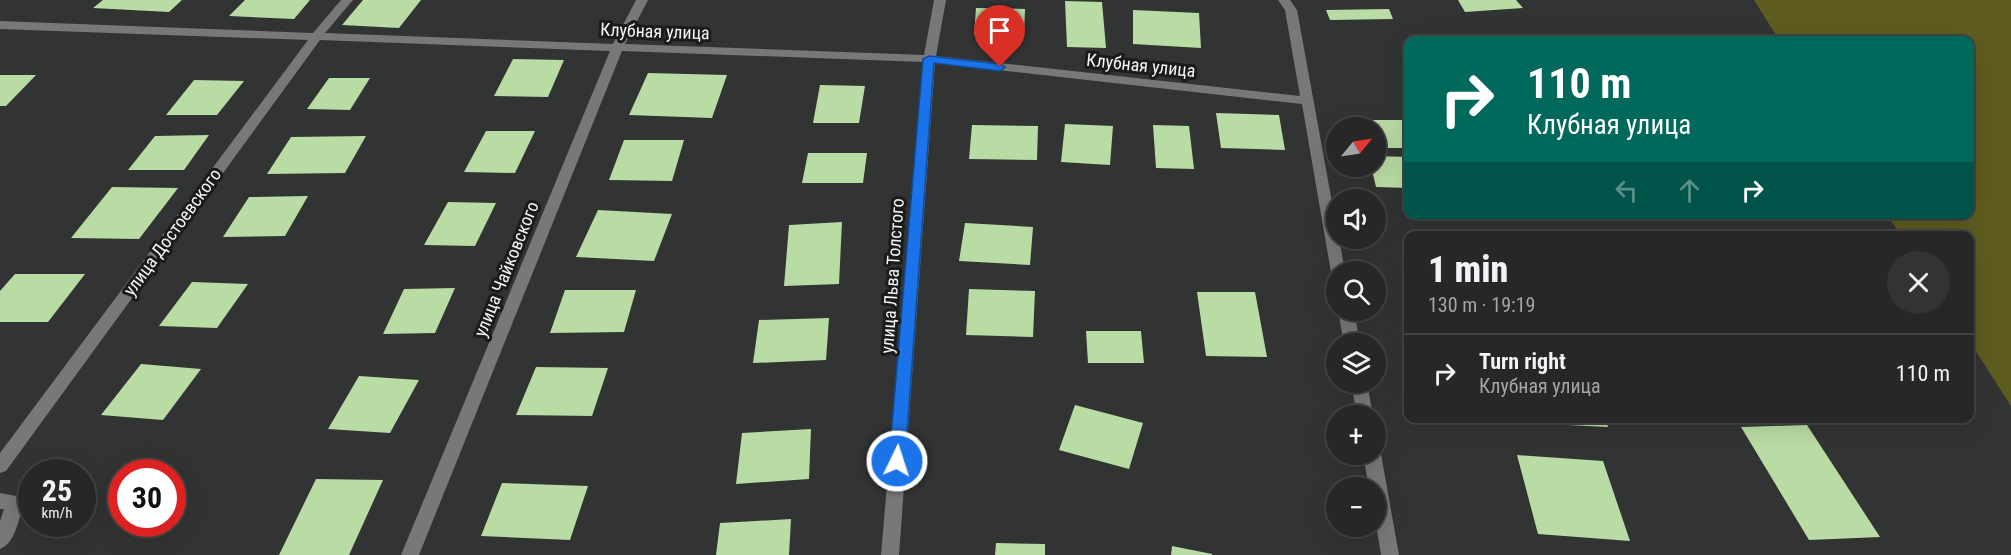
<!DOCTYPE html>
<html lang="en">
<head>
<meta charset="utf-8">
<style>
  body { margin:0; font-family:"Roboto Condensed",sans-serif; background:#323332; color:#f1f3f6; height:100vh; display:flex; flex-direction:column; font-size:22px; white-space:nowrap }
  * { box-sizing:border-box; margin:0 }
  p { font-size:20px; color:#a4a5a7 }
  .icon { flex:none; width:33px; height:33px; fill:none; stroke:currentColor; stroke-width:2; stroke-linecap:round; stroke-linejoin:round }
  .map { position:relative; flex:1; overflow:hidden }
  .sheet { position:absolute; left:1404px; top:231px; width:570px; height:192px; display:flex; flex-direction:column; background:#262726; border-radius:12px; box-shadow:0 6px 24px #0002,0 0 0 2px #424443 }
  .sheet>* { flex:none }
  .guide { position:absolute; left:1404px; top:36px; width:570px; height:183px; border-radius:12px; box-shadow:0 6px 24px #0002,0 0 0 2px #424443; background:#00695c; color:#fff; overflow:hidden }
  .needle { width:39px; rotate:60deg }
  .buttons { position:absolute; left:1326px; top:117px; display:grid; gap:12px }
  .buttons a { display:grid; place-items:center; width:60px; height:60px; border-radius:50%; background:#262726; box-shadow:0 6px 24px #0002,0 0 0 2px #424443; font-size:30px }
  .speed { position:absolute; left:18px; top:459px; display:flex; gap:12px; font-size:30px; font-weight:700; text-align:center }
  .speed>* { display:grid; place-content:center; width:78px; height:78px; border-radius:50%; background:#262726; box-shadow:0 6px 24px #0002,0 0 0 2px #424443; line-height:1 }
  .speed small { font-size:15px; font-weight:400 }
  .speed .limit { border:9px solid #d22; background:#fff; color:#111 }
  .pin { position:absolute; display:grid; place-items:center; width:51px; height:51px; color:#fff; margin:-62px -26px; border-radius:50% 50% 50% 0; rotate:-45deg; box-shadow:0 0 6px #0007 }
  .pin .icon { rotate:45deg }
  .me { position:absolute; width:66px; margin:-33px; rotate:4deg; stroke-linejoin:round; filter:drop-shadow(0 0 4px #0008) }
  .turn { display:flex; align-items:center; gap:21px; height:126px; padding:0 24px; font-size:27px }
  .turn .icon { width:78px; height:78px; stroke-width:2.5 }
  .turn b { display:block; font-size:42px; line-height:51px }
  .lanes { display:flex; align-items:center; height:57px; padding:0 24px; background:#0003; justify-content:center; gap:30px; direction:ltr }
  .lanes .off { opacity:.35 }
  .round { display:grid; place-items:center; flex:none; width:63px; height:63px; border-radius:32px; background:#323332 }
  .overview { display:flex; align-items:center; justify-content:space-between; height:102px; padding:0 24px }
  h1 { font-size:36px; font-weight:800; line-height:45px }
  ul { padding:0; list-style:none }
  li { display:flex; align-items:center; gap:18px; height:78px; padding:0 24px; border-top:2px solid #424443 }
  li div { flex:1 }
  li b { display:block; font-size:22px }
  li em { font-style:normal }
  .map>svg:first-child { display:block }
  .forest { fill:#5e5c1f }
  .building { fill:#b9dba4 }
  .lines { fill:none; stroke-linecap:round; stroke-linejoin:round }
  .minor { fill:#777979; fill-rule:evenodd }
  .route { fill:#1a73e8; stroke:#114b97; stroke-width:1.5 }
  .labels { text-anchor:middle; dominant-baseline:central; stroke-width:6; stroke-linejoin:round; paint-order:stroke }
  .street-label { font-size:18px; fill:#f4f5f4; stroke:#1a1c1b }
</style>
</head>
<body>
<div class="map">
<svg width="2011" height="555" viewBox="0 0 2011 555">
  <rect width="100%" height="100%" fill="#323433"/>
  <path class="forest" d="M1754,0h257v406l-41,-64v-106l-69,-1 -14,-20 83,-1v-174h-191z"/>
  <path class="building" d="M103,0h79l-13,12 -76,-4z
    M245,0h65l-16,19 -65,-3z
    M363,0h58l-22,28 -57,-3z
    M1458,0h58l7,8 -58,4z
    M1065,1l37,1 4,46 -39,-1z
    M976,8l49,1 -1,27 -50,-1z
    M1389,9l4,10 -63,1 -4,-10z
    M1133,10l66,3 2,35 -68,-4z
    M513,59l51,1 -16,37 -54,-1z
    M648,73l79,2 -15,43 -83,-3z
    M0,75h36l-30,31h-6z
    M329,78h41l-20,32 -43,-1z
    M194,80l50,1 -27,34h-51z
    M820,85l45,1 -6,37h-46z
    M1216,113l63,2 6,35 -64,-2z
    M1357,120h47l4,13v15h-32v-20h-17z
    M1065,124l48,2 -3,39 -49,-3z
    M972,125l66,1 -1,34 -68,-1z
    M1153,125l36,1 5,43 -38,-1z
    M486,131h49l-20,42 -51,-1z
    M209,135l-25,35h-56l27,-34z
    M366,136l-21,37 -78,1 24,-37z
    M624,140h60l-12,41 -63,-1z
    M808,153h59l-4,30h-61z
    M1376,156l32,1v31l-32,-1 -5,-21h5z
    M112,187l66,1 -39,51 -68,-1z
    M308,196l-23,40 -62,1 26,-40z
    M448,202l48,1 -21,43 -51,-1z
    M598,210l74,4 -18,47 -78,-4z
    M842,222l-3,62 -55,2 5,-61z
    M965,223l68,4 -3,38 -71,-4z
    M1477,229l67,4 1,3h-66z
    M15,274h70l-37,48h-48v-31z
    M192,282l56,2 -31,44 -58,-2z
    M455,288l-20,45 -52,1 21,-45z
    M969,289l66,2 -2,46 -67,-2z
    M565,290h71l-12,42 -74,1z
    M1197,292h58l12,65 -61,-1z
    M829,318l-3,42 -73,3 6,-43z
    M1086,331h55l3,32h-56z
    M141,364l60,5 -38,51 -62,-5z
    M536,367l72,1 -16,48 -76,-1z
    M359,376l60,4 -29,53 -62,-4z
    M1075,405l68,18 -14,46 -70,-19z
    M1527,418h78l3,9 -80,-4z
    M1807,425l73,112 -71,3 -68,-113z
    M811,429l-2,50 -73,5 6,-51z
    M1517,455l86,6 27,80 -92,-7z
    M316,479l67,1 -34,75h-70z
    M502,483l86,3 -18,54 -89,-4z
    M791,519l-2,36h-73l4,-32z
    M996,543l49,1v11h-50z
    M1172,546l40,8v1h-41z"/>
  <g class="lines">
    <path class="minor" d="M341,0h12l-28,33 288,11 23,-44h12l-23,44 299,11 10,-55h12l-10,56 364,40 -15,-86 -7,-10h12l7,10 39,214v14h3l6,34h-9v5l-5,-5 -29,-168 -367,-41 -36,492h-18l42,-493 -301,-11 -203,504h-18l209,-504 -290,-11 -314,431 -6,2v-20l308,-413 -308,-11v-8l313,12z
      M1338,310h16l6,34h-16z
      M1351,382h16l6,34h-16z
      M1376,448l5,6 18,101h-18l-5,-31v-36h-7l-6,-34h13z
      M0,493l21,4 3,5c-5,15 -8,41 -24,47v-28l4,-12h-4z"/>
  </g>
  <path class="route" d="M929,56l71,8 5,3 -5,4 -66,-8 -29,398 -2,4 -6,2 -5,-2 -3,-4 34,-402z"/>
  <g class="labels">
    <g class="street-label">
      <text transform="translate(655 31) rotate(2)">Клубная улица</text>
      <text transform="translate(1141 65) rotate(6)">Клубная улица</text>
      <text transform="translate(172 232) rotate(-54)">улица Достоевского</text>
      <text transform="translate(506 269) rotate(-68)">улица Чайковского</text>
      <text transform="translate(892 276) rotate(-86)">улица Льва Толстого</text>
    </g>
  </g>
</svg>
<div class="buttons">
<a><svg class="needle" viewBox="-14 -14 28 28"><path d="M0-13l5 13h-10z" fill="#e53935"/><path d="M0 13l5-13h-10z" fill="#a4a5a7"/></svg></a>
<a><svg class="icon" aria-label="sound" viewBox="0 0 24 24"><path d="M4 9h4l5-4v14l-5-4H4zM17 9q2 3 0 6"/></svg></a>
<a><svg class="icon" aria-label="search" viewBox="0 0 24 24"><circle cx="10" cy="10" r="6"/><path d="M15 15l6 6"/></svg></a>
<a><svg class="icon" aria-label="layers" viewBox="0 0 24 24"><path d="M12 4l9 5-9 5-9-5zM3 14l9 5 9-5"/></svg></a>
<a>+</a>
<a>−</a>
</div>
<div class="speed"><div>25<small>km/h</small></div><div class="limit">30</div></div>
<div class="pin" style="left:1000px;top:67px;background:#d93025"><svg class="icon" aria-label="arrive" viewBox="0 0 24 24"><path d="M6 21V4h12l-3 4 3 4H6"/></svg></div>
<svg class="me" style="left:897px;top:461px" viewBox="-20 -20 40 40"><circle r="17" fill="#1a73e8" stroke="#fff" stroke-width="3"/><path d="M0-11L8 9 0 5-8 9z" fill="#fff"/></svg>
<div class="guide">
<div class="turn"><svg class="icon" aria-label="right" viewBox="0 0 24 24"><path d="M7 20v-9h11M14 6l5 5-5 5"/></svg><div><b>110 m</b>Клубная улица</div></div>
<div class="lanes"><svg class="icon off" aria-label="left" viewBox="0 0 24 24"><path d="M17 20v-9H6M10 6l-5 5 5 5"/></svg><svg class="icon off" aria-label="ahead" viewBox="0 0 24 24"><path d="M12 20V5M6 11l6-6 6 6"/></svg><svg class="icon" aria-label="right" viewBox="0 0 24 24"><path d="M7 20v-9h11M14 6l5 5-5 5"/></svg></div>
</div>
<section class="sheet">
<div class="overview"><div><h1>1 min</h1><p>130 m · 19:19</p></div><a class="round"><svg class="icon" aria-label="close" viewBox="0 0 24 24"><path d="M6 6l12 12M18 6L6 18"/></svg></a></div>
<ul>
<li><svg class="icon" aria-label="right" viewBox="0 0 24 24"><path d="M7 20v-9h11M14 6l5 5-5 5"/></svg><div><b>Turn right</b><p>Клубная улица</p></div><em>110 m</em></li>
</ul>
</section>
</div>
</body>
</html>
